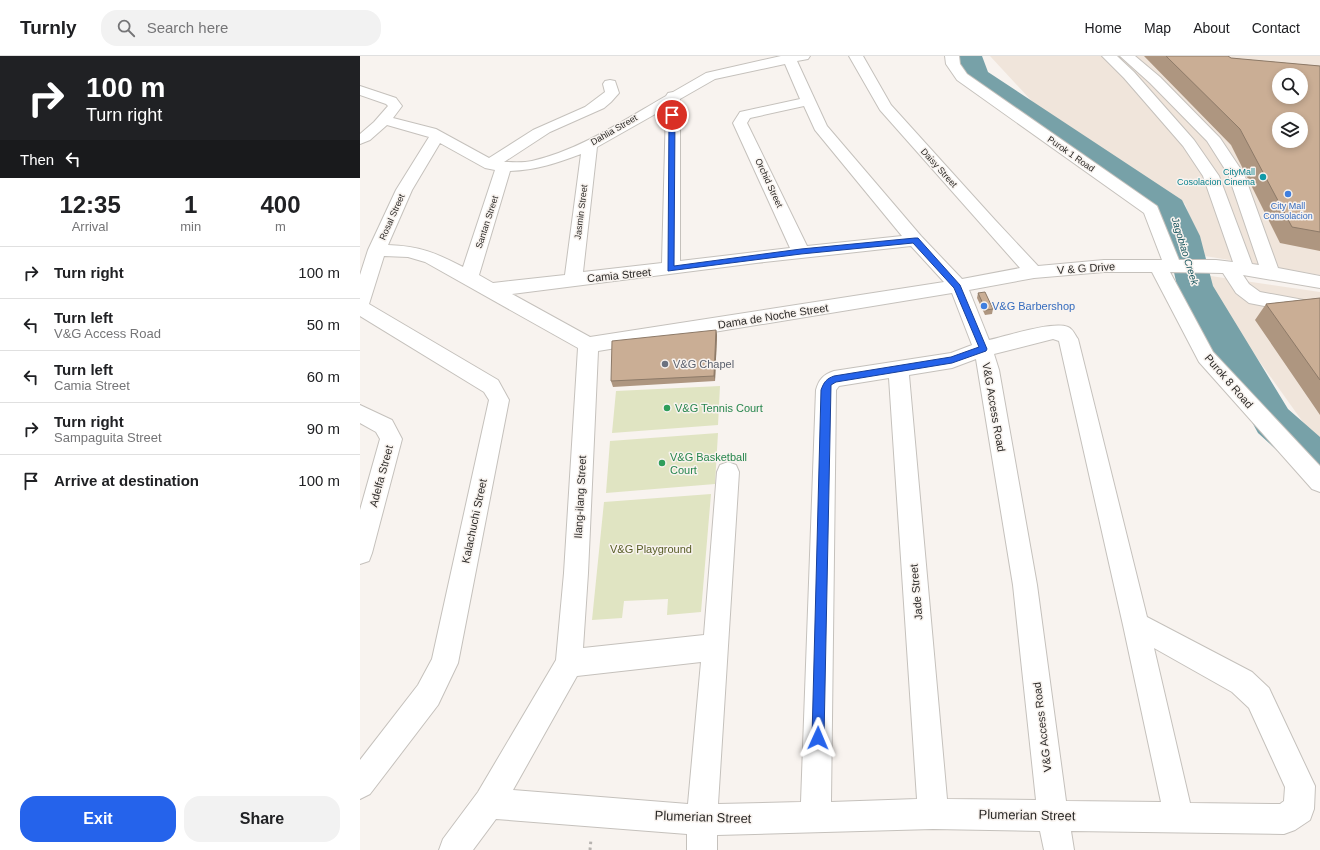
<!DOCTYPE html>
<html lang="en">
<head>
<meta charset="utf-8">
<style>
  body { margin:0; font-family:Helvetica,sans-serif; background:#f2f2f2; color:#202124; height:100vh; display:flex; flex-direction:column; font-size:15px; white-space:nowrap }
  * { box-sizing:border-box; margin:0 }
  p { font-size:13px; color:#757577 }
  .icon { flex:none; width:22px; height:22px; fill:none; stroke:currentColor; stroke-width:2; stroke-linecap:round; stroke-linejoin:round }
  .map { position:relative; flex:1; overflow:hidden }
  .drawer { display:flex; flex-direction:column; background:#fff; width:360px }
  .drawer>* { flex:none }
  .top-card { background:#202124; color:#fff; overflow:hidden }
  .controls { position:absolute; left:912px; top:12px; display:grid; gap:8px }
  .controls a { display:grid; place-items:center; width:36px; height:36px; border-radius:50%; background:#fff; box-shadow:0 2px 6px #0003; font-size:20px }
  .pin { position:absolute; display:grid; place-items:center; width:34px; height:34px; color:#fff; margin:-17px; border:2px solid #fff; border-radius:50%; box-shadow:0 1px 4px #0007 }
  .me { position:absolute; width:44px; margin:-22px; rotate:1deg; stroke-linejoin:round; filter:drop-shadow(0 0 3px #0008) }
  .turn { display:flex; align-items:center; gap:14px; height:84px; padding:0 20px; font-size:18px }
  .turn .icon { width:52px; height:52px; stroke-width:2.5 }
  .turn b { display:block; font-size:28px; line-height:34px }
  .then { display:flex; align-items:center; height:38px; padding:0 20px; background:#0003; gap:8px; font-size:15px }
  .eta { display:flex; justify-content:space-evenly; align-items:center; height:68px; text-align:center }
  .eta b { font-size:24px; font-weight:700; line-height:28px }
  .primary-button { display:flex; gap:8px; margin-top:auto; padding:8px 20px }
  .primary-button a { flex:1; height:46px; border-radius:16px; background:#2563eb; color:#fff; font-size:16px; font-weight:700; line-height:46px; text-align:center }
  .primary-button a+a { background:#f2f2f2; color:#202124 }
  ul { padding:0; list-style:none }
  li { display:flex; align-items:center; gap:12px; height:52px; padding:0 20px; border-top:1px solid #e0e0e0 }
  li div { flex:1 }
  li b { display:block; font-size:15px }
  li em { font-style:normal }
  header { display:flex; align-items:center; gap:24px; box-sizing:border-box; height:56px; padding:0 20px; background:#fff; border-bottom:1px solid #e0e0e0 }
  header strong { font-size:19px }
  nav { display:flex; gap:22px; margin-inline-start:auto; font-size:14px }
  .search { width:280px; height:36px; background:#f2f2f2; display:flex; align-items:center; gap:10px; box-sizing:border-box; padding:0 14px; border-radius:16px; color:#757577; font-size:15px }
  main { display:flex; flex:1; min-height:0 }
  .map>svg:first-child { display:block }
  .built { fill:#f0e5db; fill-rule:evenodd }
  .green { fill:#e0e4c2 }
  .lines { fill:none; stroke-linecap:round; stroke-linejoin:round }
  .river { fill:#77a1a8; fill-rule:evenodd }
  .minor-casing { stroke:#c5c1bc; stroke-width:2 }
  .path { stroke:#b7b3b0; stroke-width:3; stroke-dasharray:2.5 3.5; stroke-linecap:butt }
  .minor { fill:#fff; fill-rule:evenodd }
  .wall { fill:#ae9680 }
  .shaded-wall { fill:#8d7a68 }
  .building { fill:#caae95; stroke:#8d7a68; fill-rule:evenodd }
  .route { fill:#2563eb; stroke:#184099 }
  .culture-dot { fill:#0f9aa8; stroke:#f8f3ef; stroke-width:1.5 }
  .shop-dot { fill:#3f7fe0; stroke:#f8f3ef; stroke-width:1.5 }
  .worship-dot { fill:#6b7280; stroke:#f8f3ef; stroke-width:1.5 }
  .leisure-dot { fill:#2e9e5b; stroke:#f8f3ef; stroke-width:1.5 }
  .labels { text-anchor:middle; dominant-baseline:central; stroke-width:3; stroke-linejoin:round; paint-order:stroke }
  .far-street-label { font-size:9px; fill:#2b2927; stroke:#f8f3ef }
  .far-culture-label { font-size:9px; fill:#0d838f; stroke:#f8f3ef; text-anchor:end }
  .far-shop-label { font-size:9px; fill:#366cbe; stroke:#f8f3ef }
  .far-water-label { font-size:10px; font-style:italic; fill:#19565e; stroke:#f8f3ef }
  .street-label { font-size:11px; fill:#2b2927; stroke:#f8f3ef }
  .shop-label { font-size:11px; fill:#366cbe; stroke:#f8f3ef; text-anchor:start }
  .worship-label { font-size:11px; fill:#5b616d; stroke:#f8f3ef; text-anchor:start }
  .leisure-label { font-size:11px; fill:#27864d; stroke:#f8f3ef; text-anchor:start }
  .park-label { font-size:11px; fill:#575c25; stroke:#f8f3ef }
  .near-street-label { font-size:13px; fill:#2b2927; stroke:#f8f3ef }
</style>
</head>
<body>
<header>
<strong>Turnly</strong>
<div class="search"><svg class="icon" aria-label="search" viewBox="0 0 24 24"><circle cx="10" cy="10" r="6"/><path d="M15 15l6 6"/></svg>Search here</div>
<nav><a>Home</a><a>Map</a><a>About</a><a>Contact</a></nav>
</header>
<main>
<section class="drawer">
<div class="top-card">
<div class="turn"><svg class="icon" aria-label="right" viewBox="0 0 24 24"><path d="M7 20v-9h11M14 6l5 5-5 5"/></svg><div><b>100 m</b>Turn right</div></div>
<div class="then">Then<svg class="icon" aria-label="left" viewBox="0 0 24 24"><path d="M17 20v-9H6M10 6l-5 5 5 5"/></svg></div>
</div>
<div class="eta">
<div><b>12:35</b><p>Arrival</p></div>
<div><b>1</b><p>min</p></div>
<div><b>400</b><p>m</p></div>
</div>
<ul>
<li><svg class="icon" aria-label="right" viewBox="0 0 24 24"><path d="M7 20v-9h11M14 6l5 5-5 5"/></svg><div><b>Turn right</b></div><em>100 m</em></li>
<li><svg class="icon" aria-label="left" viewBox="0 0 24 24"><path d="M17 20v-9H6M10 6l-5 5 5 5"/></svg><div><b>Turn left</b><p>V&amp;G Access Road</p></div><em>50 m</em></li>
<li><svg class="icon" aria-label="left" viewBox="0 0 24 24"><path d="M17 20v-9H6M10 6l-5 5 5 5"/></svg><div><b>Turn left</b><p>Camia Street</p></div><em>60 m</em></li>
<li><svg class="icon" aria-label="right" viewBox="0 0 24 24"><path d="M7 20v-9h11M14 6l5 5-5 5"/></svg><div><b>Turn right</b><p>Sampaguita Street</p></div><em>90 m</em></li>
<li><svg class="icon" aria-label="arrive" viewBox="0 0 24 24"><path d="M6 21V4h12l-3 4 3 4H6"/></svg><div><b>Arrive at destination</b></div><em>100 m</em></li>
</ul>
<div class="primary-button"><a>Exit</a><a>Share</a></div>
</section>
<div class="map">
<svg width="960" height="794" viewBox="0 0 960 794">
  <rect width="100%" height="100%" fill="#f8f3ef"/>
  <path class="built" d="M630,0h330v219l-115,-19 -20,-52 -144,-93zM919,19h22v22h-22zM919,63h22v22h-22z
    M837,218l123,18v154z"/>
  <path class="green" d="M360,330l-2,39 -106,8 4,-42z
    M358,377l-3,51 -109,9 4,-52z
    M351,438l-10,118 -34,3 1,-16 -44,2 -2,17 -30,2 12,-118z"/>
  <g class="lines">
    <path class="river" d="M596,0h26l6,16 194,128 18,36 13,50 75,123 32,28v44l-15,-5 -47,-43 -81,-147 -11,-50 -9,-24 -190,-130 -4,-6z"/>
    <g class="minor-casing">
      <path id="minor" d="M421,0h29l-2,3 -11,2 30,65 94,110 41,43 58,-11 -140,-158 -31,-54h14l28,49 104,115 43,46 66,-6h58l-18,-47 -187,-133 -11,-16 -1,-8h14l1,8 7,10 190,132 22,54h37l17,2 -30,-86 -20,-30 -59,-68 -22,-22h15l17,16 60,68 25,36 33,88 7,1 -31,-91 -21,-33 -57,-58 -30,-27h15l25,21 60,61 24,36 34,94 42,8v12l-77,-13 6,9 11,8 60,11v14l-71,-14 -13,-10 -13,-20 -53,-1 43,80 107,114v26l-8,-3 -113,-127 -47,-90h-48l-70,6 -65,12 20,50c18,-4 63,-19 79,-13 5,2 7,8 10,12l69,278 105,55 17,16 46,98 -1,23 -4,11 -15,10 -11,4 -213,-3 3,19h-30l-4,-19 -107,-2 -216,6v15h-30v-16l-191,-15 -23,31h-34l4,-11 35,-47 78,-132 8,-87 14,-225 -153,-86 -17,-5 -24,-1 -15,48 129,76 11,20 -51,263 -20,42 -68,89 -10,5v-39l58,-75 14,-26 57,-259 -5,-8 -124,-76v-41l8,-25 28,-60 33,-53 -42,-12 -17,15 -10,4v-10l14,-12 14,-16 -2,-2 -26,-9v-9l36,12 6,8 -9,12 43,11 53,29 44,-28 52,-23 20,-15 -2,-8 2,-3 5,-1 5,1 4,12 -8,9 -7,6 -54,24 -46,30c9,0 19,1 28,-1 48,-11 92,-41 134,-65l2,-3 5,-1 33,-19zM425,8l15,35 -60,13 -7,11 57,125 -110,13v-162l35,-20zM444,50l11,24 87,106 -95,10 -60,-123 3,-5zM306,52l-4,155 -79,9 14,-125zM80,87l45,25 10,2 -32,97c-27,-14 -43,-21 -75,-22l24,-55zM221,98l-16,121 -72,8 -14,-8 31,-104c27,-1 47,-8 71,-17zM551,190l33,36 -354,55 -78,-43 244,-31zM592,237l20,52 -21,8 -117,18c-11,4 -15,8 -18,19l-15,412 -83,2 21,-332 -3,-7 -8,-3 -8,3 -3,7 -13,163 -121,13 5,-75 10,-222zM693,283l6,2 64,284 38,177 -95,-1 -29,-216 -38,-215 -5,-16zM616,303l37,226 23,215 -89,-1 -38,-424 43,-7zM529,322l28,421 -86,3 5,-412 3,-4zM794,592l78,44 17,16 36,79 -1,14 -4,3 -90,-1zM341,606l-13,142 -175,-14 64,-114z
        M0,349l32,15 10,19 -30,114 -3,8 -9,3v-54l20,-71 -4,-7 -16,-9z"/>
    </g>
    <path class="path" d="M230,794l1,-11"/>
    <use href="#minor" class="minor"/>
  </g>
  <path class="wall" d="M784,0h84l3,2 89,8v185l-40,-8 -49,-98z
    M618,237l15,16 -1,5 -7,1 -8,-17z
    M960,242v117l-65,-95 11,-16z
    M356,274l1,5 -2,46 -102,6 -2,-6z"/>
  <path class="shaded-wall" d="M356,274l1,5 -2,46 -1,-5z"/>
  <path class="building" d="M806,0h62l3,2 89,8v166l-28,-5 -52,-98zM919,19h22v22h-22zM919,63h22v22h-22z
    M625,236l8,17 -7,1 -8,-17z
    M960,242v82l-54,-76z
    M356,274l-2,46 -103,5 1,-40z"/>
  <path class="route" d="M312,57l3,2 -1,151 127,-17 114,-11h3l42,47 27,64 -1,2 -34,12 -116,19 -5,3 -7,353 -2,4 -4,2 -4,-2 -2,-4 9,-348c3,-8 5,-11 13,-14l117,-19 28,-10 -25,-59 -41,-45 -112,11 -133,17 1,-156z"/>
  <circle class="culture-dot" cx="903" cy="121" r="4"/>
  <g class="shop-dot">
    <circle cx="928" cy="138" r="4"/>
    <circle cx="624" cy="250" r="4"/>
  </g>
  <circle class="worship-dot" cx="305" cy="308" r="4"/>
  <g class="leisure-dot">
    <circle cx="307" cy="352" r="4"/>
    <circle cx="302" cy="407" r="4"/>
  </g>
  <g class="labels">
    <g class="far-street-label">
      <text transform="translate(254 74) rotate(-30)">Dahlia Street</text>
      <text transform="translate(711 98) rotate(35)">Purok 1 Road</text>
      <text transform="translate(579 112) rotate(48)">Daisy Street</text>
      <text transform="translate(409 127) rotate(65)">Orchid Street</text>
      <text transform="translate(221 156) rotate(-83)">Jasmin Street</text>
      <text transform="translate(32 161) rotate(-66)">Rosal Street</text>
      <text transform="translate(127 166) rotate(-72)">Santan Street</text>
    </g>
    <g class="far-culture-label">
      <text x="895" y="116">CityMall<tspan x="895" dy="10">Cosolacion Cinema</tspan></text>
    </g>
    <g class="far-shop-label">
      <text x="928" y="150">City Mall<tspan x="928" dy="10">Consolacion</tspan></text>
    </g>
    <g class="far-water-label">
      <text transform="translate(825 195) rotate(73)">Jagobiao Creek</text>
    </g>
    <g class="street-label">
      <text transform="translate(726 212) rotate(-4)">V &amp; G Drive</text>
      <text transform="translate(259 219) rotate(-6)">Camia Street</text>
      <text transform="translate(413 260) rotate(-9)">Dama de Noche Street</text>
      <text transform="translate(869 325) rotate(49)">Purok 8 Road</text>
      <text transform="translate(634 351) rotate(80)">V&amp;G Access Road</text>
      <text transform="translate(21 420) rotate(-75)">Adelfa Street</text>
      <text transform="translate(220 441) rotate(-87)">Ilang-ilang Street</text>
      <text transform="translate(114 465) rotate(-78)">Kalachuchi Street</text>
      <text transform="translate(556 536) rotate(-95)">Jade Street</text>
      <text transform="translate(682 671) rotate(-97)">V&amp;G Access Road</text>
    </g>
    <g class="shop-label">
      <text x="632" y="250">V&amp;G Barbershop</text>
    </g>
    <g class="worship-label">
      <text x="313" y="308">V&amp;G Chapel</text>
    </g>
    <g class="leisure-label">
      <text x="315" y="352">V&amp;G Tennis Court</text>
      <text x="310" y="401">V&amp;G Basketball<tspan x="310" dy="13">Court</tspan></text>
    </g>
    <g class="park-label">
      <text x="291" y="493">V&amp;G Playground</text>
    </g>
    <g class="near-street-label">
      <text transform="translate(667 759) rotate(1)">Plumerian Street</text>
      <text transform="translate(343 761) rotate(2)">Plumerian Street</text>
    </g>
  </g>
</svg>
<div class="controls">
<a><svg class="icon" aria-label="search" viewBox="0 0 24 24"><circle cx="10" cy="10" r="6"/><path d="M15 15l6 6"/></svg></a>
<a><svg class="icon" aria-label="layers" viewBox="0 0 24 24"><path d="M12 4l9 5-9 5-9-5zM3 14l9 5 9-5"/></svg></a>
</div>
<div class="pin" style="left:312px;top:59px;background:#d93025"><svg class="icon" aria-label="arrive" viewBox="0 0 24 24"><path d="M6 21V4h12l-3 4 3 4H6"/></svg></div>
<svg class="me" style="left:458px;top:682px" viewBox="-20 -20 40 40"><path d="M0-17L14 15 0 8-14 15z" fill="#2563eb" stroke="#fff" stroke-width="4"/></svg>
</div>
</main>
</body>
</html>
